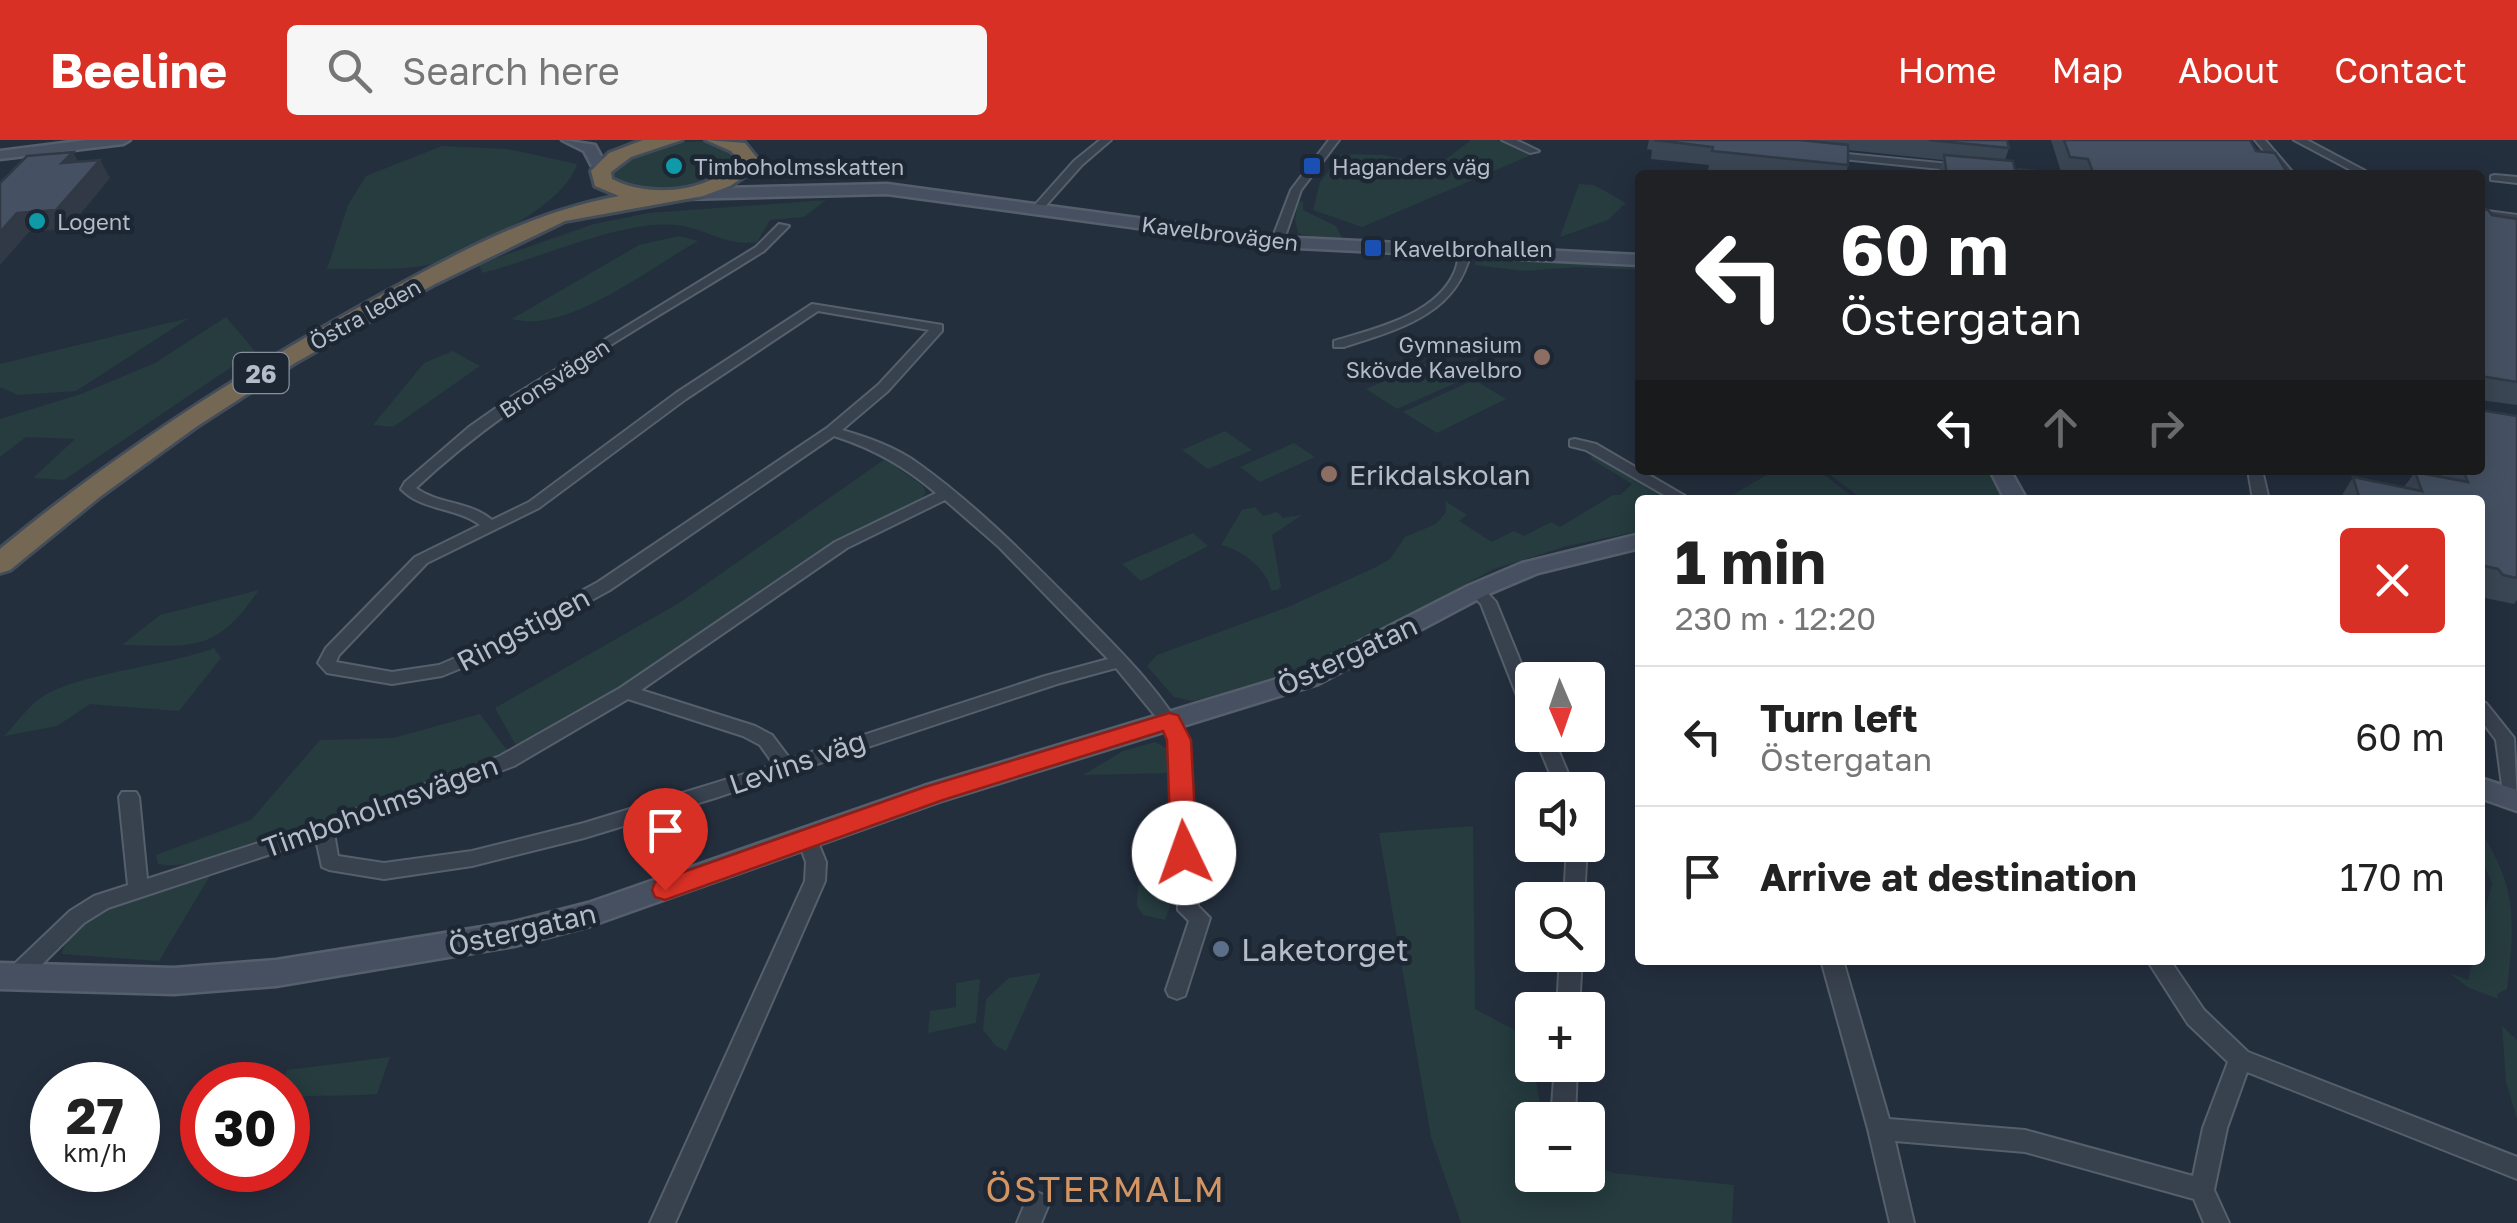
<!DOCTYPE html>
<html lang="en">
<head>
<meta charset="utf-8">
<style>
  body { margin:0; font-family:"Golos Text",sans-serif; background:#f6f6f6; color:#222; height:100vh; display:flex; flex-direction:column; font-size:38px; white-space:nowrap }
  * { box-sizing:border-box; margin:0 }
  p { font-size:32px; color:#767676 }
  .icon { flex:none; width:55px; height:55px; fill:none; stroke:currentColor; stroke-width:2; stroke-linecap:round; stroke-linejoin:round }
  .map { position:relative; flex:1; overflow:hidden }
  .sheet { position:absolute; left:1635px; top:355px; width:850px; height:470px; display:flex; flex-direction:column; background:#fff; border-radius:10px; box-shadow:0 5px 25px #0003 }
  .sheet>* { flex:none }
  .banner { position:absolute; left:1635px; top:30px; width:850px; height:305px; border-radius:10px; box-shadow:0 5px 25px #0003; background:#202124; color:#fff; overflow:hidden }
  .needle { width:65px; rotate:178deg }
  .tools { position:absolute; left:1515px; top:522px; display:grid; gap:20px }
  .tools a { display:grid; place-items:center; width:90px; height:90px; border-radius:10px; background:#fff; box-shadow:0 5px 25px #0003; font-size:50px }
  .speed { position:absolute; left:30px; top:922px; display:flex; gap:20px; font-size:50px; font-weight:700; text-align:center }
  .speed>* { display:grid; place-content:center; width:130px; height:130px; border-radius:50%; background:#fff; box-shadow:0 5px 25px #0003; line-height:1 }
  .speed small { font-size:25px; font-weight:400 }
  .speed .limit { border:15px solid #d22; background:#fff; color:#111 }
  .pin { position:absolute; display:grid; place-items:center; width:85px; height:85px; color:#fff; margin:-102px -42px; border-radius:50% 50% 50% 0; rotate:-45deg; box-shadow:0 0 10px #0007 }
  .pin .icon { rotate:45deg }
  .me { position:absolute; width:110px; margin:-55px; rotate:357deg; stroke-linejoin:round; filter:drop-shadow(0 0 8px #0008) }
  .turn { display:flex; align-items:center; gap:35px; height:210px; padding:0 40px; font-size:45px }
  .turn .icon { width:130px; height:130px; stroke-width:2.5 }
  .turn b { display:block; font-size:70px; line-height:85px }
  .lanes { display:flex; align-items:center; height:95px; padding:0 40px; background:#0003; justify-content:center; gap:50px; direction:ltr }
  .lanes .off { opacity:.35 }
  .round { display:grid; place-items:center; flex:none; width:105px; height:105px; border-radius:10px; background:#f6f6f6 }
  .overview { display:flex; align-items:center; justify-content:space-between; height:170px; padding:0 40px }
  h1 { font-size:60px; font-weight:700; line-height:75px }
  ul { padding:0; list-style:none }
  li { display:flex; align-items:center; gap:30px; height:140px; padding:0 40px; border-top:2px solid #e0e0e0 }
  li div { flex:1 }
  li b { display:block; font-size:38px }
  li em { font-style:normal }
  header { display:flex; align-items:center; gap:60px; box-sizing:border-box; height:140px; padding:0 50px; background:#d93025; color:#fff }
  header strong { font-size:48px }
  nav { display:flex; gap:55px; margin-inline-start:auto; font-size:35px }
  .search { width:700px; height:90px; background:#f6f6f6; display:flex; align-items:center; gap:25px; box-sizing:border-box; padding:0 35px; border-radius:10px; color:#767676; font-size:38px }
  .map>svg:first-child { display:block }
  .green { fill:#263c3f }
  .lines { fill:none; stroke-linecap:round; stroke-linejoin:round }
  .street-casing { stroke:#565f6c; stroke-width:4 }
  .secondary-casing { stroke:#565f6c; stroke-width:5 }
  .highway-casing { stroke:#434c59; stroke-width:6 }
  .street { fill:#38414e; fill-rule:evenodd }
  .secondary { fill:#465061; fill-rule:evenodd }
  .highway { fill:#746855; fill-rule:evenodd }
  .wall { fill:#3b4654 }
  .shaded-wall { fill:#303945 }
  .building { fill:#455162; stroke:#303945; stroke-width:2.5 }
  .route { fill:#d93025; stroke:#8d1f18; stroke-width:2.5 }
  .culture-dot { fill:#0f9aa8; stroke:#1d2633; stroke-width:4 }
  .transit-dot { fill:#1a4fb4; stroke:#1d2633; stroke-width:4 }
  .education-dot { fill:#8d6e63; stroke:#1d2633; stroke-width:4 }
  .service-dot { fill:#5c6f8a; stroke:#1d2633; stroke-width:4 }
  .labels { text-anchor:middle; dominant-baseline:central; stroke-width:9; stroke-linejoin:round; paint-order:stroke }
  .far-poi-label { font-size:22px; fill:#b4bcc9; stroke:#1d2633; text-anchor:start }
  .far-street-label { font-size:22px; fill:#b4bcc9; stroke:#1d2633 }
  .shield { fill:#1d2633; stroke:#878f9c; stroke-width:2.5 }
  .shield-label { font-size:25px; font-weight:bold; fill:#b4bcc9 }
  .poi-label { font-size:28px; fill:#b4bcc9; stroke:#1d2633; text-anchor:start }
  .street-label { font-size:28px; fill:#b4bcc9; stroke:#1d2633 }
  .near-poi-label { font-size:32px; fill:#b4bcc9; stroke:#1d2633; text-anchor:start }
  .near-neighbourhood-label { font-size:35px; letter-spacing:2.5px; fill:#d59563; stroke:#1d2633 }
</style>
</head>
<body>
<header>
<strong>Beeline</strong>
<div class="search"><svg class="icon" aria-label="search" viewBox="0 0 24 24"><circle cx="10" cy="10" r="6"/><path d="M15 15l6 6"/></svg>Search here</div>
<nav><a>Home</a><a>Map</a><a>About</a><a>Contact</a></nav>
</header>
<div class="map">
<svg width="2517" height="1083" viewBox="0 0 2517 1083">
  <rect width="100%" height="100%" fill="#242f3e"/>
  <path class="green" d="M1471,0h27l29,11 2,5 -167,71 -49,-17 7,-28 21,-28 43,1 53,11z
    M706,1l29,8 4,16c-55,29 -72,34 -132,15l6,-17 51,-20z
    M442,6l66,3 69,15c-10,39 -104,87 -142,99 -29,9 -77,5 -108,6l21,-64 18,-29z
    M1579,44l15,1 32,18 -18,17 -48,17z
    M826,60l-22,17 -34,3 -13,22c-29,5 -53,-14 -81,-17 -54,-6 -139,35 -194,48l-3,-9 115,-40 55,-11z
    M1303,61v9l33,16 9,17 -28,-3 -19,-7 -3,-13 3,-18z
    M679,96l19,5c-47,26 -132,94 -186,78l127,-74z
    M1484,115l156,7v8l-62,-3 -55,4 -48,-6 1,-7z
    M226,177l29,34 -191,129 -31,-2 42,-39 -49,-2 -26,20v-38l81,-25 74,-31z
    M189,178l-113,73 -58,4 -18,-8v-23z
    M453,211l27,15 -87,61 -20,-2 51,-62z
    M1436,219l33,18 -72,32 -31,-20z
    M1474,240l32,19 -69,34 -34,-21z
    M1225,291l27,19 -44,19 -26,-19z
    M1294,303l21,14 -55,25 -20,-15z
    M1593,316l76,44h-29v31l-73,15 -73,23 -152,81 -72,29 -63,19 -15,3 -18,-4 -27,-31 10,-11 131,-48 86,-39 16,-9 15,-22 31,-13 10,-12 -1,-11 22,14 -8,6 33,21 22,-11 10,5 27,-14 9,5 53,-32h7l12,-11 -42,-26z
    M885,319l38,27 3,6 -5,8 -70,35 -248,164 -85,50 -23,-41 184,-105z
    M1775,330h43l39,30h-133z
    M1824,330h167l16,30h-144z
    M1255,367l8,9 14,-4 6,6 19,-3 -30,20 9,51 -3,4h-7c-3,-20 -30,-41 -50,-45l21,-35z
    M1193,393l15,13 -67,35 -19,-17z
    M259,450c-44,64 -66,56 -137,55l38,-30z
    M214,508l7,10 -42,53 -89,-7 -33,22 -53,10c12,-12 24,-30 38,-39 36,-24 126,-31 172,-49z
    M480,574l29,39c-64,24 -296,124 -351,111l-2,-9 95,-35 69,-80 73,-2z
    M1155,602l13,7 1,24 -86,2 40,-24z
    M1473,686l2,183 53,28 15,83h-11v55h56v-13l25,11 121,12 -2,38h-271l-30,-86 -52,-304z
    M2480,690c37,58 35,89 27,159l-10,5 2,5 -30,-11 -20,-15 19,7 5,-20h7v-29l12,-48 -12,-27z
    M211,734l-52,87 -97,-7c10,-46 109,-68 149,-80z
    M1171,744v19l-6,17 -22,-5 -6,-9 1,-21z
    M1041,833l-35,78 -10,-5 -13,-16 3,-31 23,-21z
    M980,839l-4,44 -48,10 2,-22 26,-4v-24z
    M2502,886l15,14v79l-11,-37z
    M390,917l-13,37c-31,3 -58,0 -89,4v-13h-7l6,-15z"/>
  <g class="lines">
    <g class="street-casing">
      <path id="street" d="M1100,0h11l-29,25 -40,45h-8v-4l40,-45z
        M1329,0h10l-38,50 -18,52 -10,2 -2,-2 20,-52z
        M1502,0h14l23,11 -9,2z
        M2255,0h10l30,35h-11z
        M2294,0h13l66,35h-13z
        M1827,12l133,13 5,3 -5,3 -137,-14 -1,-2z
        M2495,35l22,2v6l-26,-3v-4z
        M2480,70l37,5v6l-37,-5z
        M779,84l10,2 -25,25c-117,74 -247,142 -348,237 23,17 54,13 76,32l37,-18 147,-109 136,-89 130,21v6l-54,60 -46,39c27,8 54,17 77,34 57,41 106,91 155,140 41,42 86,84 114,136l10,166 12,12 -25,78 -8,3 -8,-3 -3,-6 23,-69 -11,-11 -8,-170 -8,-16 -46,-56 -59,16 -342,114 -131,40 -112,28 -88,13 -55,-9 -7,-3 -6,-28 -208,69 -24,15 -61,60 -8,3 -8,-3 -3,-6 3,-6 63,-60 24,-15 34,-11 -9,-88 3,-5h14l3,5 8,82 170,-55 183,-68 120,-68 215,-146 101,-49c-32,-27 -62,-44 -102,-57l-224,154 -124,68 -44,18 -50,8 -65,-11 -9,-10 8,-15 89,-91 65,-32c-24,-18 -58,-14 -79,-36l4,-7 64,-55 44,-31 243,-149zM818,171l111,19 -51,55 -51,43 -229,154 -124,68 -35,15 -47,7 -56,-10 3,-7 88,-92 112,-55 147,-109zM945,360l54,47 109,112 -63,17 -255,83 -18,-24 -17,-9 -114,-36 206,-142zM628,559l115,37 17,9 14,20 -190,58 -112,28 -88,12 -46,-7 -4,-23 180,-67z
        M1461,109l10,2c-14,64 -72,78 -127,96h-10v-6c40,-12 103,-26 121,-70 3,-7 3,-15 6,-22z
        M1575,299l21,5 96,56h-19l-87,-50 -16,-4v-6z
        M2248,330h14l7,30h-16z
        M1476,446l6,1 14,15 36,88v27l-6,-2 -3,-4 -42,-107 -13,-13z
        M2480,561l6,2 28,35 3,68 -10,-1 -3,-5 -8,-60 -16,-21z
        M1534,595h18l23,55h-18z
        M808,692l7,3 11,27 -1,19 -150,342h-25l155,-342 1,-19 -8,-22 3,-5z
        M1567,705h20l-3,55h-20z
        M1560,815h22l-3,55h-22z
        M1821,820h22l46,159 136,11 168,46 10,-48 25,-66 -40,-38 -41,-64h23l34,50 44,42 269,105v22l-270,-107 -20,56 -13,62 15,33h-25l-10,-24 -169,-47 -130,-11 19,82h-24l-22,-94z
        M1555,925h22l-2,55h-24z
        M1037,1052l9,4 3,8 -8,19h-24l11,-27z"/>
    </g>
    <g class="secondary-casing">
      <path id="secondary" d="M87,0h43l-7,4 -123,15v-8z
        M562,0l33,5 14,26 -3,3h-10l-12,-23z
        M887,44l390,53 363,18v10l-363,-18 -390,-53 -206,5 -8,-5 8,-5z
        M1990,330h20l17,30h-22z
        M1640,394v14l-102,25 -54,23 -166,88 -374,116 -354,126 -76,20 -238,40 -102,8 -174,-5v-26l174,5 102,-8 238,-38 74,-19 336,-117 376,-114 168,-86 54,-23z
        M2480,638l37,12v21l-37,-13z"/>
    </g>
    <g class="highway-casing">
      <path id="highway" d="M643,0h39l-51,17 -20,15 1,7c35,19 101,15 125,-21l-6,-7 -25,-11 39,3 12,15 -12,18 -15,10 -27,10 -138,25 -130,63 -140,79 -99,64 -95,69 -91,74 -10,3v-24c118,-98 246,-180 381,-254 76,-42 151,-83 238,-99l-24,-10 -4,-15 18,-18z"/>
    </g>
    <use href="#street" class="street"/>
    <use href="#secondary" class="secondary"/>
    <use href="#highway" class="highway"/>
  </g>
  <path class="wall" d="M1649,0h358l2,8 -4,12 11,14 2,-5 36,6h-116l5,-15 -95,-10v15l-2,10h-84l-54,-5 1,-5 -58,-6 1,-9 -5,-1z
    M2051,0h199l6,11 33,24h-227z
    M2480,69l12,6 25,4v186l-37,-5z
    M2517,276v184l-3,4 -29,-6 -5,-7v-91h-141l14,-23 51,10 11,-15 27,5 -3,-7h41z"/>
  <path class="shaded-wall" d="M73,12l10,18 -21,-7z
    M100,20l10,18 -42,51 -39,3 -29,33v-33l17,-19z"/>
  <path class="building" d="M1654,0h146l48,5v20l-136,-14 1,-4z
    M1929,0h78l2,8z
    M2064,0h186l6,11 19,2 14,22h-195l-6,-16 -18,-2z
    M73,12l-11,11 38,-3 -44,50 -39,3 -17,19v-49l27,-27z
    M1944,15l69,6 3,14h-69z
    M2018,29l36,4v2h-36z
    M2480,69l8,1 4,5 25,4v163l-37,-6z
    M2480,270l37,6v162l-14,-3 -5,-6 -18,-4v-65h-120l-7,-23 69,14 -7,-19 53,10 -5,-12h17z"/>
  <path class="route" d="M1169,573l9,2 13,25 6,113 -4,7h-18l-4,-7 -4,-113 -4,-9 -220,69 -278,100 -10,-3 -3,-7 3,-8 270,-95z"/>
  <g class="culture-dot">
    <circle cx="674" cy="26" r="10"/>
    <circle cx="37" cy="81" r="10"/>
  </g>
  <g class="transit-dot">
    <rect x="1302" y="16" width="20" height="20" rx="5"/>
    <rect x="1363" y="98" width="20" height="20" rx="5"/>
  </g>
  <g class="education-dot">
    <circle cx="1542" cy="217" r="10"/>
    <circle cx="1329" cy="334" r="10"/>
  </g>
  <circle class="service-dot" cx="1221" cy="809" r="10"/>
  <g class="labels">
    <g class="far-poi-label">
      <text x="694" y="26">Timboholmsskatten</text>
      <text x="1332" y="26">Haganders väg</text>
      <text x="57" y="81">Logent</text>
      <text x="1393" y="108">Kavelbrohallen</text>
      <text x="1522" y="204" text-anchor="end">Gymnasium<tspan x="1522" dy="25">Skövde Kavelbro</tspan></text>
    </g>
    <g class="far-street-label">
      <text transform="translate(1220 93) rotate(7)">Kavelbrovägen</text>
      <text transform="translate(365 174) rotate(-29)">Östra leden</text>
      <text transform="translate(554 238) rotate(-33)">Bronsvägen</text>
    </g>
    <rect class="shield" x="233.5" y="213" width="55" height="40" rx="8"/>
    <g class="shield-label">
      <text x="261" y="233">26</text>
    </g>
    <g class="poi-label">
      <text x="1349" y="334">Erikdalskolan</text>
    </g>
    <g class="street-label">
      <text transform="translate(523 489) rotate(-28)">Ringstigen</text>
      <text transform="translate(1347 515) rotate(-25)">Östergatan</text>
      <text transform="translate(797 622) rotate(-19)">Levins väg</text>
      <text transform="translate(380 666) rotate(-20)">Timboholmsvägen</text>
      <text transform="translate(522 789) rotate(-13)">Östergatan</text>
    </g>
    <g class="near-poi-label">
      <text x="1241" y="809">Laketorget</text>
    </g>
    <g class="near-neighbourhood-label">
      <text x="1106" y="1049">ÖSTERMALM</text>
    </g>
  </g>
</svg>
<div class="tools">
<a><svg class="needle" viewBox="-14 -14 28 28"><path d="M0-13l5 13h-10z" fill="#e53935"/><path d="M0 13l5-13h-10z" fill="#767676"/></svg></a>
<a><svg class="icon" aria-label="sound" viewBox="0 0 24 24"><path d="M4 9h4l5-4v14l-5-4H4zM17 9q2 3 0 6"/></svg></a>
<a><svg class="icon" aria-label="search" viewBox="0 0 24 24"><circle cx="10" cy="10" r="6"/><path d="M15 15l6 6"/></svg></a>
<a>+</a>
<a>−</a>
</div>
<div class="speed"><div>27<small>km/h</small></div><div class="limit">30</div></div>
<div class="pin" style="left:665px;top:750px;background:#d93025"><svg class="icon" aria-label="arrive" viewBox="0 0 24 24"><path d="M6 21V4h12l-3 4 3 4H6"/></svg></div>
<svg class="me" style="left:1184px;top:713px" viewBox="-20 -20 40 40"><circle r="19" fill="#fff"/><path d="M0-13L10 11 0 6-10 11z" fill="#d93025"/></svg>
<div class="banner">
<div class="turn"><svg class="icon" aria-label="left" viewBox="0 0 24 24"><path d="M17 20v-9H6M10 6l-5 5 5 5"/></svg><div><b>60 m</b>Östergatan</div></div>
<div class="lanes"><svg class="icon" aria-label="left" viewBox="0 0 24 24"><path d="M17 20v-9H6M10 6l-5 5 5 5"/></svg><svg class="icon off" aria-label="ahead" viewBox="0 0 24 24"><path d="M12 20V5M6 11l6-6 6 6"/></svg><svg class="icon off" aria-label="right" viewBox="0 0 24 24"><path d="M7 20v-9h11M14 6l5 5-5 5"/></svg></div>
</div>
<section class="sheet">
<div class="overview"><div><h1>1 min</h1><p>230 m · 12:20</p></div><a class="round" style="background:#d93025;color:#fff"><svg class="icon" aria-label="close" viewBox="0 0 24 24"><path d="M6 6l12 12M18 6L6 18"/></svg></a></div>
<ul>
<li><svg class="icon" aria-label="left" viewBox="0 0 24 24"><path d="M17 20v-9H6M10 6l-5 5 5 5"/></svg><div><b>Turn left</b><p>Östergatan</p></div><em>60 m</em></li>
<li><svg class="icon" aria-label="arrive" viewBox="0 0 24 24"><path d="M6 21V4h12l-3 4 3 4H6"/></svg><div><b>Arrive at destination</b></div><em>170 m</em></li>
</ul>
</section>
</div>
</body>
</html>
